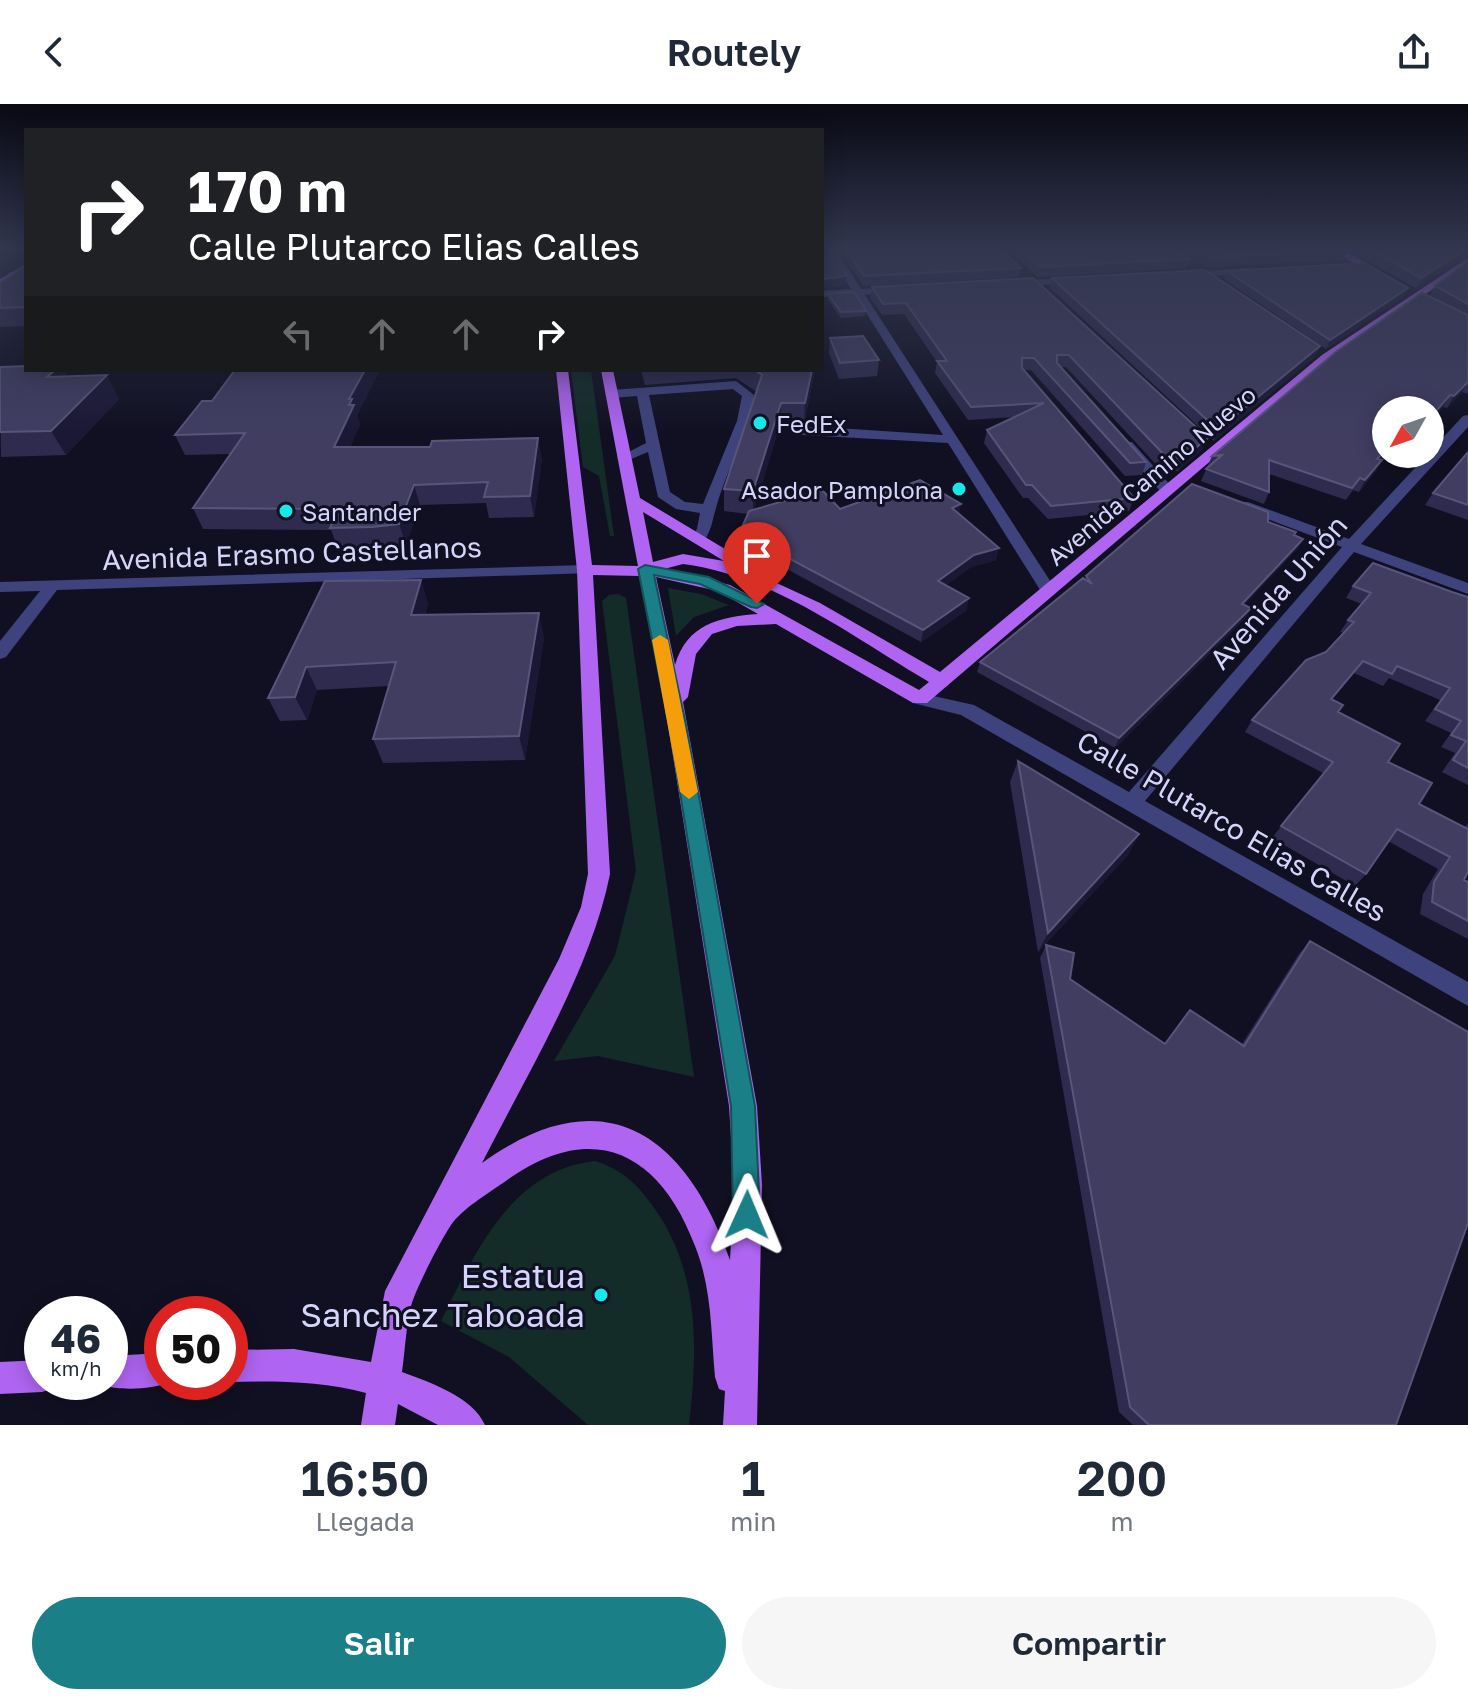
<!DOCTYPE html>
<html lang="es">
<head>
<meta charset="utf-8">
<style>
  body { margin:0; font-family:"Golos Text",sans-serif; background:#f6f6f7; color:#1f2937; height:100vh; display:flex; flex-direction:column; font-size:30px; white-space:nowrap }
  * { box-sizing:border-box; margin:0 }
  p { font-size:26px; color:#747a83 }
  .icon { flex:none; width:44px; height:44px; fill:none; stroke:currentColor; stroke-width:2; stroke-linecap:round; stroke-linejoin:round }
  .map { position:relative; height:1321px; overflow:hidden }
  .drawer { display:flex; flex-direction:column; background:#fff; flex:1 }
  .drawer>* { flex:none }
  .banner { position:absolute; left:24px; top:24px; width:800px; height:244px; border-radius:0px; box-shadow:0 4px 20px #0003; background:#202124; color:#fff; overflow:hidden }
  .needle { width:52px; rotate:230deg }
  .controls { position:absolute; left:1372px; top:292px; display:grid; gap:16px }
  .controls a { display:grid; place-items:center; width:72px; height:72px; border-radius:50%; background:#fff; box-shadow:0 4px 20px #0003; font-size:40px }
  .speed { position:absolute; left:24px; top:1192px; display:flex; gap:16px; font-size:40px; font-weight:700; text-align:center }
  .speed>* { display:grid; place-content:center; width:104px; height:104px; border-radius:50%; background:#fff; box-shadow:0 4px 20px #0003; line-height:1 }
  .speed small { font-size:20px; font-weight:400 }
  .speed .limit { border:12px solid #d22; background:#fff; color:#111 }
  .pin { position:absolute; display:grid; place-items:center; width:68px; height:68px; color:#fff; margin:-82px -34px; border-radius:50% 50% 50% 0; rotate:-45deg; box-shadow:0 0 8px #0007 }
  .pin .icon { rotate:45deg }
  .me { position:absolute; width:88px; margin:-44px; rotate:1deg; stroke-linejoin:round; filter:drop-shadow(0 0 6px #0008) }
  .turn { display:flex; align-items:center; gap:28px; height:168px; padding:0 32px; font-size:36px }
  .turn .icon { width:104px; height:104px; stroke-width:2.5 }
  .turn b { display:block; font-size:56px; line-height:68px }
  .lanes { display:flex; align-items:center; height:76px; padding:0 32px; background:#0003; justify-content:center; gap:40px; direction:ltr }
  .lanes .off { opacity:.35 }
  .eta { display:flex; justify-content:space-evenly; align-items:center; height:136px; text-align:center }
  .eta b { font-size:48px; font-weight:600; line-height:56px }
  .cta { display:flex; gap:16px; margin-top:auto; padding:16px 32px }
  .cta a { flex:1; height:92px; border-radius:48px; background:#1a7f87; color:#fff; font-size:32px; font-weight:600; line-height:92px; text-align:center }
  .cta a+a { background:#f6f6f7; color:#1f2937 }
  header { display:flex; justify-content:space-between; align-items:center; height:104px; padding:0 32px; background:#fff; font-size:36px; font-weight:600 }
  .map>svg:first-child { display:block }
  .green { fill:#132c28 }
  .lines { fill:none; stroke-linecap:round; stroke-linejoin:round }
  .minor { fill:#3f437d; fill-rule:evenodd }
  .major { fill:#af65f2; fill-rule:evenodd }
  .wall { fill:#2e2b4e }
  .shaded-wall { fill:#1b1835 }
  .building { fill:#403d61; stroke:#575579; stroke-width:2 }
  .route { fill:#1a7f87; stroke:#115358; stroke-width:2 }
  .slow { fill:#f59e0b }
  .poi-dot { fill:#14e8e8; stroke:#111022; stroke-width:3 }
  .labels { text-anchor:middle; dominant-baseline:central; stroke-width:6; stroke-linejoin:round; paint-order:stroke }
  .far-poi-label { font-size:24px; fill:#d5d5fb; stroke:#111022; text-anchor:start }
  .far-street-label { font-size:24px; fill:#d5d5fb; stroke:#111022 }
  .street-label { font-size:28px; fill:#d5d5fb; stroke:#111022 }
  .near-poi-label { font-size:34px; fill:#d5d5fb; stroke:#111022; text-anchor:end }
</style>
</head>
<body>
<header><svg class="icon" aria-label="back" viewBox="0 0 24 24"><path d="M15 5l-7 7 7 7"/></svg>Routely<svg class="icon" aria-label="share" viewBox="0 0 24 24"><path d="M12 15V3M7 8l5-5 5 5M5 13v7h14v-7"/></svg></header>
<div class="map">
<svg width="1468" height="1321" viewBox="0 0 1468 1321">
  <rect width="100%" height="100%" fill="#111022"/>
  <path class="green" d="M571,266h20l23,166h-4l-11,-60 -16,-9z
    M668,484l33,6 28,11 -35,12 -18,19z
    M618,490l8,4 68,479 -96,-21 -44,5 61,-105 21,-85 -34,-270 7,-6z
    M595,1057c27,9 41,22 57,44 48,65 46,143 37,220h-101l-79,-68 -68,-36c33,-67 70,-151 154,-160z"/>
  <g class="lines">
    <path class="minor" d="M825,144h10l26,41 35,-2 5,3 -36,5 191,295 -2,3h-12l-94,-150 -145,-8 -7,-4 7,-4h19l121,8 -88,-140 -33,2v-6l29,-2z
      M1251,164l3,5 -71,5 -5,-3 5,-3z
      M1080,173l3,5 -71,5 -5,-3 5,-3z
      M736,277l18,14c-7,40 -27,74 -38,113 -4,13 -4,22 -13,34h-10l-3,-3 7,-10 3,-16 -24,-4 -18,-12 -10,-45 -24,10 -7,-4 29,-15 -9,-47 -26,2 -6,-4 6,-4zM733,285l9,7 -5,25 -34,83 -18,-2 -15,-10 -21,-97z
      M1468,311v12l-107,117 107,39v11l-114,-42 -209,249 323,181v24l-507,-291 -48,-12 -2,-4 9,-6 54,12 155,87 213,-245 -104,-39v-6h10l101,37 114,-123z
      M1122,338h10l40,45v6h-10l-40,-45z
      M585,461l8,5 -2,3 -534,17 -51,67 -6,2v-18l40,-50 -40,1v-10z"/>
    <path class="major" d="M1328,144h12l49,29 -8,2z
      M1468,154v7l-138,94 -403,344h-14l-137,-79 -39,2 -25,8 -16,20 -8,43 -5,5 74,404 5,79 -5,240h-34l2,-34 -6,-2 -4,-12c-4,-44 -3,-89 -20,-131 -37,-98 -106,-127 -192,-63 -16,11 -41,26 -52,42 -10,15 -35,63 -40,81 -5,21 -6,45 -9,66 27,10 71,25 83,53h-47l-40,-21 -3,21h-34l5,-32c-44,-12 -90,-12 -136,-11h-1l1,-32 64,-1 77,13 14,-71 174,-332 22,-52 7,-33 -11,-304 -21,-200h12l24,195 46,1 -37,-196h12l27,128 105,63 2,3 -3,4 76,35 120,69 382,-317zM643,408l81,49 -41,-7 -30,8zM683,460c91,12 168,72 246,118l-10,8 -189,-105 -66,-16zM593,471l47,1 28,149 61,381 5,79 -4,75c-45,-128 -127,-184 -248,-97 45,-89 109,-193 128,-289zM656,473l62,14 40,23c-39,3 -71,10 -83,51z
      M26,160v7l-26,15v-7z
      M162,1249v29h8c-19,8 -53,9 -72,2l12,-2v-26z
      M42,1256v22h14l-2,6 -12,4 -42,2v-32z"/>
  </g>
  <path class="wall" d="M839,144h161l21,20 -2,9 -156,9z
    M1007,144h167l16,11 -4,9 -148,9z
    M1179,144h164l4,3 -4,9 -135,7z
    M1345,144h123v8l-2,-1 -50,33z
    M1468,159v131l-6,-2 -15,16 -4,-1 -13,15v-12h-44l-5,50 -6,12 -16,20 -6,-2 -7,10 -77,-26v18l-5,12 -63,-23 11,-25 231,-153 -13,-7 5,-10z
    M26,162v60l-26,1v-44z
    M1227,167l181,17 -4,8 -78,53 -102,-70z
    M1033,174l175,160 -6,12 -24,21 -15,1 -97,-105h-6l86,95 -4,13 -17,1 -94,-106h-8l111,128 -5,13 -81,8 -20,-21h-5l-39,-55 3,-13 28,-13 -47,3 -33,-47 2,-11 -33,-48 -22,1 -12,-17 2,-11z
    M1052,174l264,78 -102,85 -164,-153z
    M828,190l38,17 -1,5 -24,2 -13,-18z
    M830,234l49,22 -2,16 -38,3 -10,-26z
    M0,263l26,3h38l3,6 52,23 -53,56 -65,2z
    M236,266h144l-23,45 3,10 -10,22 192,11 -8,59 -45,1 -3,-15 -66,2 -14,40 -27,3 -41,1 -7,-19 -128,-1 -10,-21 37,-54 -45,1 -10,-20 37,-34z
    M641,266h174l-11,54h-24l-26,86 86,-1 121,-5 -2,9 37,47 -25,7 -25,18 21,25 -46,32 -182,-99 1,-11 8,-18 -24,-3v-22l33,-97 -21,-14 -91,7z
    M1468,348v68l-43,-15 8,-12z
    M1268,418l35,17 -5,9 -54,57 7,3 -5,9 -131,131 -138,-76 3,-10 105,-82 1,-4z
    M325,477l103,22 -3,12 119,22 -19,123 -142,3 -10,-24 16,-53 -72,4 -10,30 -27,1 -12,-23z
    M1353,482l99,6 16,5v188l-26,-13 13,-19 -14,-6 10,-14 -26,-12 15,-21 -51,-22 -6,8 -29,-13 -22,27 6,12 50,50 31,42 46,23 3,-4v49l-4,8 4,2v57l-48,-25 3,-20 15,-25 -50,-28 -22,33 -11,12 -83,-48 51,-65 -78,-41 7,-12 74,-68 18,-19 -4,-1 8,-12 14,-16 -16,-6z
    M1018,657l121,73 -11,21 -90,97 -28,-170z
    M1310,837l86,484h-263l-14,-13 -79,-454 6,-13 24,34 95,65h77l57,-90z"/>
  <path class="shaded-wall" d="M1468,144l-2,7 -50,33 5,-10z
    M847,172l-1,10 -24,2v-9z
    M1408,184l-4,8 -78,53 4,-9z
    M1320,242l-4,10 -102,85 4,-11z
    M55,266h9l10,18 -27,-11z
    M365,266h15l-23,45 3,10 -19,42 -7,-20 15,-48z
    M812,266h3l-11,54 1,-21z
    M107,271l12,24 -53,56 -15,-24z
    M1468,278l-6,10 -15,16 7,-12z
    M1450,291l-7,12 -13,15v-4z
    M781,299l-1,21 -27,90v-23z
    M538,334l4,20 -8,59 -4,-21z
    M1208,334l-6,12 -24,21 5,-13z
    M1386,346l1,4 -17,16 7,-11z
    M1382,356l-7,12 -16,20 6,-12z
    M414,381l6,20 -14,40 -7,-21z
    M961,400l-2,12 -7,-8z
    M1303,435l-5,9 -61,65 5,-9z
    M999,444l-3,12 -25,7 -36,26 3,-12 36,-26z
    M421,476l7,23 -10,36 -7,-24z
    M969,494l-2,12 -46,32 2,-12z
    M1251,504l-5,9 -131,131 4,-10z
    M539,509l5,24 -19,123 -6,-24z
    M1363,557l-9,12 -31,38 8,-12z
    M306,563l11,23 -10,30 -12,-23z
    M1139,730l-11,21 -90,97 10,-19z"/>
  <path class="building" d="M822,144h6l19,28 -25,3z
    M845,144h155l21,20 -157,8z
    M1019,144h155l16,11 -150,8z
    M1197,144h146l4,3 -136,6z
    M1367,144h101l-47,30z
    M1365,159l43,25 -78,52 -103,-69z
    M1468,159v41l-33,-18z
    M26,162v41l-26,1v-25z
    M1205,166l115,76 -102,84 -166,-152z
    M1033,174l175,160 -25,20 -15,1 -99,-104h-12v8l89,99 -16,1 -96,-105h-12v10l112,130 -83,8 -19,-21h-6l-39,-55 57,-27 -73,4 -34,-46h10l-41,-58 -23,1 -11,-17z
    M854,188l12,19 -25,1 -13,-18z
    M1422,189l46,22v67l-14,14 -4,-1 -20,23v-8h-44v40l-9,9 5,1 -17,20 -5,-2 -8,10 -83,-28v32l-63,-23 16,-14 -10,1 125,-105z
    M863,232l16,24 -39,3 -10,-25z
    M26,262v4h29l-8,7 60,-2 -56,56 -51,1v-65z
    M235,266h130l-16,29h3l-3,6h5l-20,42h96l2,-6 106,-3 -8,58 -46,1 4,-15 -74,3 -15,39 -27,3 -42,1 9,-19 -146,-1 52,-75 -70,2 27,-34h10z
    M755,266h57l-7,33h-24l-28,88 -29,-2 38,-114z
    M1468,348v53l-35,-12z
    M920,376l41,24 -9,4 47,40 -25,7 -36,26 31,17 -46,32 -183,-98 9,-21 73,-21 18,19z
    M1192,380l76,28v10l28,10 -2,3 9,4 -61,65 9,4 -132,130 -139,-76 103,-84 9,6 -6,-8z
    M1373,459l79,29 16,5v171l-15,-8 13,-19 -15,-6 10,-14 -26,-12 15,-21 -53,-22 -5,8 -29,-13 -32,38 12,6 -5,7 62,32 -12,18 44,21 -13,21 49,25v43l-4,8 4,2v39l-36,-19 2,-20 16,-25 -53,-28 -31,45 -85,-48 52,-64 -81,-42 54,-60 20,-8 28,-30 -6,-2 23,-27 -18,-7z
    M421,476l-10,35 128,-2 -20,123 -146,3 23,-77 -90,5 -11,30 -27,1 57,-117z
    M1018,657l121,73 -91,99z
    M1310,837l158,91v191l-72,202h-247l-19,-18 -84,-462 28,8 -4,26 95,65 25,-34 54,36z"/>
  <linearGradient id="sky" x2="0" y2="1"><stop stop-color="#090913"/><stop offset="0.44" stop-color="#32374f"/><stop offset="1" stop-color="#32374f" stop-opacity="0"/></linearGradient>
  <rect width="1468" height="329" fill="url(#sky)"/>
  <path class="route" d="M645,461l64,12 55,27 -7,4 -6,-1 -51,-23 -46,-9 32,150 69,381 5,109 -4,10 -9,4 -10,-4 -4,-10 -2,-109 -62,-381 -31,-156z"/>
  <path class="slow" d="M660,531l8,5 30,152 -9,7 -9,-7 -28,-152z"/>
  <g class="poi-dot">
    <circle cx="760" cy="319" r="8"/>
    <circle cx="959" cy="385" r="8"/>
    <circle cx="286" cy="407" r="8"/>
    <circle cx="601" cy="1191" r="8"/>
  </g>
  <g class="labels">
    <g class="far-poi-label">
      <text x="776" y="319">FedEx</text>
      <text x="943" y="385" text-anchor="end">Asador Pamplona</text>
      <text x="302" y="407">Santander</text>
    </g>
    <g class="far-street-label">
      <text transform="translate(1151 371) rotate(-40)">Avenida Camino Nuevo</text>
    </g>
    <g class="street-label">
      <text transform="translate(292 449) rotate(-2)">Avenida Erasmo Castellanos</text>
      <text transform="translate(1278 488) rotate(-49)">Avenida Unión</text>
      <text transform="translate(1232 722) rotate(30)">Calle Plutarco Elias Calles</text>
    </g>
    <g class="near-poi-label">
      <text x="585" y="1171">Estatua<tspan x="585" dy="39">Sanchez Taboada</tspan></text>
    </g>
  </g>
</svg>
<div class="controls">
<a><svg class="needle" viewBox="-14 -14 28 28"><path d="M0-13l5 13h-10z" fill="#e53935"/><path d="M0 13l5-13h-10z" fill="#747a83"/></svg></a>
</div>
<div class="speed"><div>46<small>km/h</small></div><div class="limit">50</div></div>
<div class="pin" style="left:757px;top:500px;background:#d93025"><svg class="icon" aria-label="arrive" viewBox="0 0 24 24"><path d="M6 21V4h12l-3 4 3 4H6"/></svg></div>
<svg class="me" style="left:747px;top:1111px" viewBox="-20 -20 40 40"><path d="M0-17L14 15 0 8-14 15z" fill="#1a7f87" stroke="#fff" stroke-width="4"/></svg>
<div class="banner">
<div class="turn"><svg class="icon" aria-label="right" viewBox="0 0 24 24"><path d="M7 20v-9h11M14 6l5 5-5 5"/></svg><div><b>170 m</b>Calle Plutarco Elias Calles</div></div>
<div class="lanes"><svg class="icon off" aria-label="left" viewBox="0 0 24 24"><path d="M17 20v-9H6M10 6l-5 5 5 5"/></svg><svg class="icon off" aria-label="ahead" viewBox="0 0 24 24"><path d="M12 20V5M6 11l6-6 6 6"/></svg><svg class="icon off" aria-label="ahead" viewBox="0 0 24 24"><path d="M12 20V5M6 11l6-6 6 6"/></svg><svg class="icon" aria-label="right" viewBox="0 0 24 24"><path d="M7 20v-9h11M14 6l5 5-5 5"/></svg></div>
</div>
</div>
<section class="drawer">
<div class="eta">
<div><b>16:50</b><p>Llegada</p></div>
<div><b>1</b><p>min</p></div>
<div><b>200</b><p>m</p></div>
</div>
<div class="cta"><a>Salir</a><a>Compartir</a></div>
</section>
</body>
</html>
